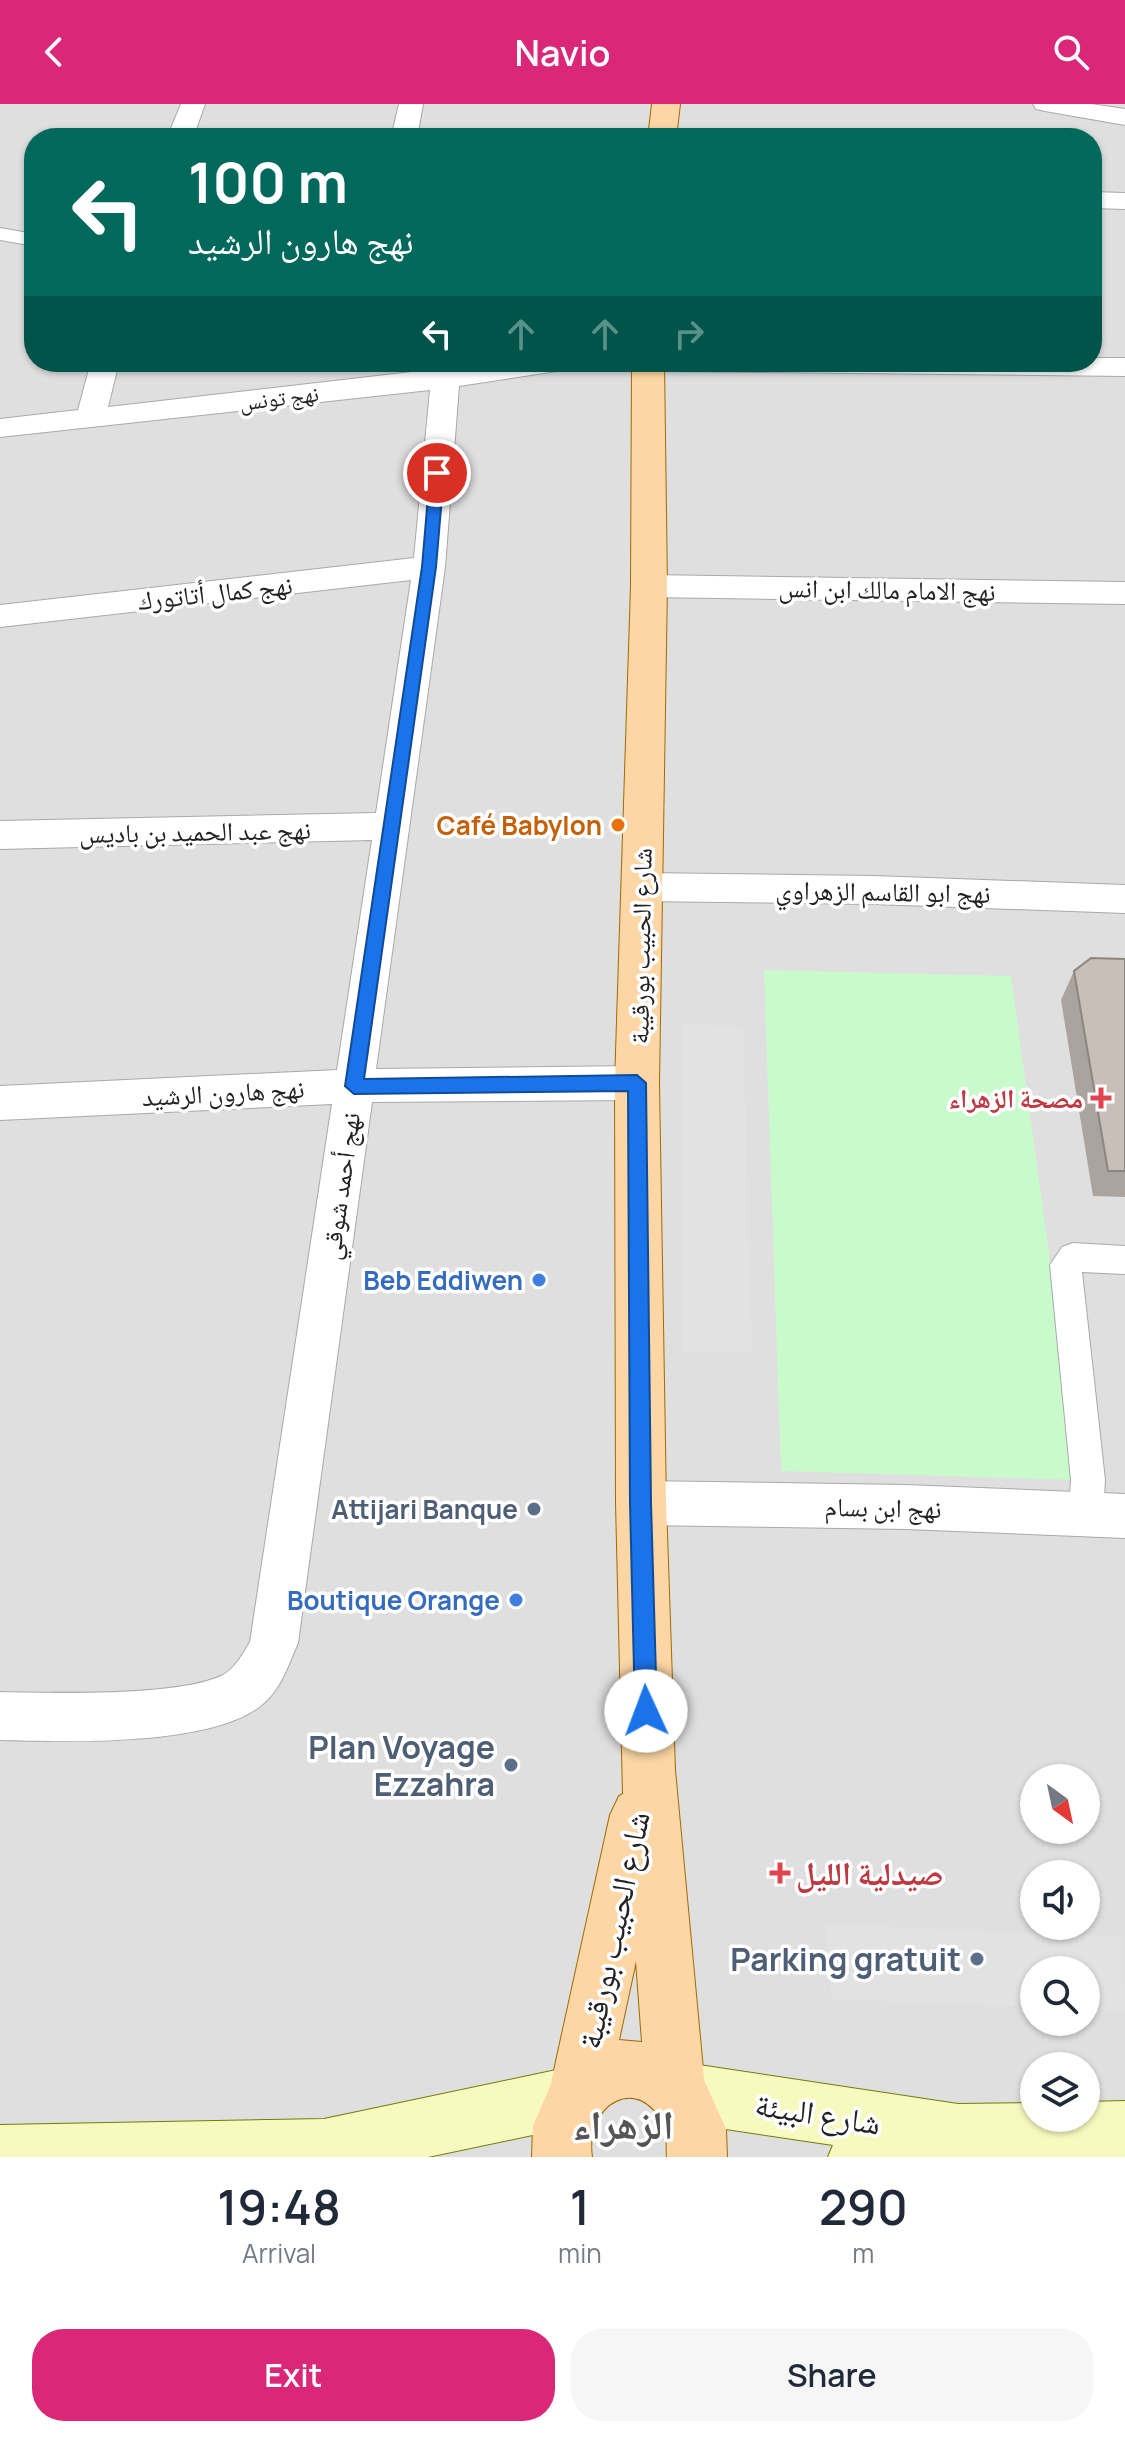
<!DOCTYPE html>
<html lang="en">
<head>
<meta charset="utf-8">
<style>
  body { margin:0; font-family:Manrope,"Noto Naskh Arabic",sans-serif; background:#f6f6f7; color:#1f2937; height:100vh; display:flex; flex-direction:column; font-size:30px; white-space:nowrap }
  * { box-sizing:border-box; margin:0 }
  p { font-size:26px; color:#747a83 }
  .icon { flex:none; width:44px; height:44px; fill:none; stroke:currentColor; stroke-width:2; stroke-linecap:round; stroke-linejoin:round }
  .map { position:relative; height:2053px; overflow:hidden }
  .panel { display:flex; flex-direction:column; background:#fff; flex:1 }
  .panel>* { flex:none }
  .guide { position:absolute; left:24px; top:24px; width:1078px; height:244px; border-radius:32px; box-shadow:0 2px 6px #0004; background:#00695c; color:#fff; overflow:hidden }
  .needle { width:52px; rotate:147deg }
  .tools { position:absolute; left:1020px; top:1660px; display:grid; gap:16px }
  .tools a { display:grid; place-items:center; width:80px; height:80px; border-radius:50%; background:#fff; box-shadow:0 2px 6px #0004; font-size:40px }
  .pin { position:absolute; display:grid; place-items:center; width:68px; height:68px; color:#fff; margin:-34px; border:4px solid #fff; border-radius:50%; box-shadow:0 2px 8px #0007 }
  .me { position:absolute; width:88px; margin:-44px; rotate:358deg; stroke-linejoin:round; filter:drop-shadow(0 0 6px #0008) }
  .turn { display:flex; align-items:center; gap:28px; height:168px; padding:0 32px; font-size:36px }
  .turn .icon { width:104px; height:104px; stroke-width:2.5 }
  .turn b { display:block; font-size:56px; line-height:68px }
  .lanes { display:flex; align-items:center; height:76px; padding:0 32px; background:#0003; justify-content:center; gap:40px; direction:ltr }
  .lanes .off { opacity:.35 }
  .eta { display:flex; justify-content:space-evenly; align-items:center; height:136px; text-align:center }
  .eta b { font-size:48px; font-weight:600; line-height:56px }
  .primary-button { display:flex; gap:16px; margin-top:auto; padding:16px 32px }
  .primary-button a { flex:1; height:92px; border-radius:32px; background:#db2777; color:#fff; font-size:32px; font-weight:600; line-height:92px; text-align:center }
  .primary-button a+a { background:#f6f6f7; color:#1f2937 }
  header { display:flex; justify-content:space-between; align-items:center; height:104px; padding:0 32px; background:#db2777; color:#fff; font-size:36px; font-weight:600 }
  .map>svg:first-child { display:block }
  .residential { fill:#e0dfdf; fill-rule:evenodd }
  .park { fill:#c8facc }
  .parking { fill:#e2e2e2 }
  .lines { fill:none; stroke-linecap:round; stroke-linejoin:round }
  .pedestrian-casing { stroke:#a9a9a9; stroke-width:2 }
  .minor-casing { stroke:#a9a9a9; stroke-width:2 }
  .secondary-casing { stroke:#707d05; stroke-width:2 }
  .primary-casing { stroke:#a06b00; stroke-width:2 }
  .pedestrian { fill:#fff; fill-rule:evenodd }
  .minor { fill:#fff; fill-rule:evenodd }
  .secondary { fill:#f7fabf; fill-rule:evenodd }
  .primary { fill:#fcd6a4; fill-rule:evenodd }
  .wall { fill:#aba49e }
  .building { fill:#c7bfb8; stroke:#8b8681; stroke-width:2 }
  .route { fill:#1a73e8; stroke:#114b97; stroke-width:2 }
  .food-dot { fill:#e8710a; stroke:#fff; stroke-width:3 }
  .health-dot { fill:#e0444e; stroke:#fff; stroke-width:3 }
  .shop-dot { fill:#3f7fe0; stroke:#fff; stroke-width:3 }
  .service-dot { fill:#5c6f8a; stroke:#fff; stroke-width:3 }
  .labels { text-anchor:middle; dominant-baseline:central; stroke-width:7; stroke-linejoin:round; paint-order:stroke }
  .far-street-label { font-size:22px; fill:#222; stroke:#fff }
  .street-label { font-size:26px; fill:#222; stroke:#fff }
  .food-label { font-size:26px; font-weight:bold; fill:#c56008; stroke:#fff; text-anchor:end }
  .health-label { font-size:26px; font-weight:bold; fill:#be3a42; stroke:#fff; text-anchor:end }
  .shop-label { font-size:26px; font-weight:bold; fill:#366cbe; stroke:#fff; text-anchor:end }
  .service-label { font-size:26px; font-weight:bold; fill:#4e5e75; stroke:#fff; text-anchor:end }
  .near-service-label { font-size:32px; font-weight:bold; fill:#4e5e75; stroke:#fff; text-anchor:end }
  .near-health-label { font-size:32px; font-weight:bold; fill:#be3a42; stroke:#fff; text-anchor:start }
  .near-street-label { font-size:32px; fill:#222; stroke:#fff }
  .near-district-label { font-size:40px; font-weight:bold; fill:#555; stroke:#fff }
</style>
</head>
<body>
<header><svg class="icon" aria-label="back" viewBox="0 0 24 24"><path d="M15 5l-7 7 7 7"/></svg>Navio<svg class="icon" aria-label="search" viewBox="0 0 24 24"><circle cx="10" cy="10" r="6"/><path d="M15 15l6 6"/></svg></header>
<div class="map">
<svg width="1125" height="2053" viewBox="0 0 1125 2053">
  <rect width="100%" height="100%" fill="#f2efe9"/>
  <path class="residential" d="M0,0h1125v2053h-1125zM34,34h1058v224h-1058zM1034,1674h52v52h-52zM1034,1770h52v52h-52zM1034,1866h52v52h-52zM1034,1962h52v52h-52z"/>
  <path class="park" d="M764,866l247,6 69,504 -299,-9z"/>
  <path class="parking" d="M682,919l61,4 9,326 -70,-2z
    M825,1820l298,13 2,74 -39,-2v-39h-52v37l-202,-8z"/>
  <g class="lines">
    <g class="pedestrian-casing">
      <path id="pedestrian" d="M0,124l34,6v12l-34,-6z
        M1073,1139l52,3v28l-43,-2 23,208 -2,35 -5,12 -12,5 -12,-5 -5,-12 2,-35 -21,-215 12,-18z"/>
    </g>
    <g class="minor-casing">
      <path id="minor" d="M181,0h24l-12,34h-26z
        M399,0h24l-6,34h-26z
        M1033,0h58l34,5v16l-80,-14 -9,-2z
        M1092,88l33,1v16l-33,-1z
        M1092,254h33v18l-463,-5 -10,-3 -4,-6h444z
        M91,258h28l-11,45 390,-45h73l-4,6 -10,3 -98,15 -14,181 -69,502 261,-3 14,5 6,12 -6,12 -14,5 -265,2 -74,541c-9,20 -16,44 -33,59 -47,45 -201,40 -265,38v-48c51,1 179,5 223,-17 12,-7 20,-21 27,-33l82,-538 -332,16v-34l337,-16 35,-230 -372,9v-28l376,-8 35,-233 -411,47v-22l414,-47 16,-168 -430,47v-18l78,-9z
        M649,471l476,7v22l-476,-7 -11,-3 -5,-8 5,-8z
        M640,769l234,3 251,9v28l-251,-9 -234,-3 -13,-4 -5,-10 5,-10z
        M641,1377l265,4 219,9v44l-219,-9 -265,-4 -16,-6 -7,-16 7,-16z"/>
    </g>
    <g class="secondary-casing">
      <path id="secondary" d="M679,1958l279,42 76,-1v15h52v-16l39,-1v56h-297l5,-12 -154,-23 -21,-9 -9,-21 9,-21z
        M575,1962l21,9 9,21 -9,21 -21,9 -147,31h-428v-32l324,-6z"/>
    </g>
    <g class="primary-casing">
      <path id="primary" d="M652,0h28l-4,34h-28z
        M632,258h32l3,224 -8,497 7,420 9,267 29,310 22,49 1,28h-60c-1,-9 1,-23 -3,-31 -24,-54 -80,-23 -72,31h-60l1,-31 18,-42 59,-269 9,-19 4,-2 -7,-291 -1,-420 16,-497zM636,1857l6,81 -23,-2z"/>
    </g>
    <use href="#pedestrian" class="pedestrian"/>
    <use href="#minor" class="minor"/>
    <use href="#secondary" class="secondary"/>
    <use href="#primary" class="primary"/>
  </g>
  <path class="wall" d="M1125,855v238l-32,-1 -32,-196 13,-29z"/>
  <path class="building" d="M1091,854l34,1v212h-17l-34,-200z"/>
  <path class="route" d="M437,365l7,4 -8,94 -72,512 273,-4 9,8 5,420 6,208 -3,7 -8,4 -8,-4 -3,-7 -5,-208 -2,-412 -274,3 -9,-8 77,-519 8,-94z"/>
  <circle class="food-dot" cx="618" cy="721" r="8"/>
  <g class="health-dot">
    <path d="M1097 982h8v8h8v8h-8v8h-8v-8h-8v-8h8z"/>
    <path d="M776 1757h8v8h8v8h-8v8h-8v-8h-8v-8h8z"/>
  </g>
  <g class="shop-dot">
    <circle cx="539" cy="1176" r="8"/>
    <circle cx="516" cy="1496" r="8"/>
  </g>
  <g class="service-dot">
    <circle cx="534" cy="1405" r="8"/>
    <circle cx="511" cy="1661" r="8"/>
    <circle cx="977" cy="1855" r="8"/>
  </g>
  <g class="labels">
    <g class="far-street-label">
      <text transform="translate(279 294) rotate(-7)">نهج تونس</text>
    </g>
    <g class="street-label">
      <text transform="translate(887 485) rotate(1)">نهج الامام مالك ابن انس</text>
      <text transform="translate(215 488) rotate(-6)">نهج كمال أتاتورك</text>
      <text transform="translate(195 727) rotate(-1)">نهج عبد الحميد بن باديس</text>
      <text transform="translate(883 787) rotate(1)">نهج ابو القاسم الزهراوي</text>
      <text transform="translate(640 842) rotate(-89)">شارع الحبيب بورقيبة</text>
      <text transform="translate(223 988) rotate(-3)">نهج هارون الرشيد</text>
      <text transform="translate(340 1082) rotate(-82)">نهج أحمد شوقي</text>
      <text transform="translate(883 1403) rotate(1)">نهج ابن بسام</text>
    </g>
    <g class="food-label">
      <text x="602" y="721">Café Babylon</text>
    </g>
    <g class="health-label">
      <text x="1083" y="994">مصحة الزهراء</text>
    </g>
    <g class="shop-label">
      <text x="523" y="1176">Beb Eddiwen</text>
      <text x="500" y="1496">Boutique Orange</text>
    </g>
    <g class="service-label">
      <text x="518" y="1405">Attijari Banque</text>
    </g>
    <g class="near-service-label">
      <text x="495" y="1643">Plan Voyage<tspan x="495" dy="37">Ezzahra</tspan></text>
      <text x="961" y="1855">Parking gratuit</text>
    </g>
    <g class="near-health-label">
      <text x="796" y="1769">صيدلية الليل</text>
    </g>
    <g class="near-street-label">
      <text transform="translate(613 1826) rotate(-78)">شارع الحبيب بورقيبة</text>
      <text transform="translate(818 2009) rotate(9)">شارع البيئة</text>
    </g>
    <g class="near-district-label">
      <text x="623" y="2019">الزهراء</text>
    </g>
  </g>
</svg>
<div class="tools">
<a><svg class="needle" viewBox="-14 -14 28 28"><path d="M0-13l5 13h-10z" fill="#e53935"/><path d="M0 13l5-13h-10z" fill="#747a83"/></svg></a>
<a><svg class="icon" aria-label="sound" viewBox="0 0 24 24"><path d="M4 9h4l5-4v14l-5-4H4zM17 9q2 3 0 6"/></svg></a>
<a><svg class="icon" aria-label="search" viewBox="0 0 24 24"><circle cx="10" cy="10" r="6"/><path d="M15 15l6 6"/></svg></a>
<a><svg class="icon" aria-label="layers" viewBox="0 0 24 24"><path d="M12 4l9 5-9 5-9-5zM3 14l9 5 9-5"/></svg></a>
</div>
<div class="pin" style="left:437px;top:369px;background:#d93025"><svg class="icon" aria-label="arrive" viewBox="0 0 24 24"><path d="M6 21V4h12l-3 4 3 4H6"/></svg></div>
<svg class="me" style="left:646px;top:1607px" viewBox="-20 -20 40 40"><circle r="19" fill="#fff"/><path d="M0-13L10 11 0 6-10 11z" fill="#1a73e8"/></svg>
<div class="guide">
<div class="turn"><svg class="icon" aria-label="left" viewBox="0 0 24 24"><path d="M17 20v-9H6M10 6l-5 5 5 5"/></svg><div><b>100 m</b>نهج هارون الرشيد</div></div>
<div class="lanes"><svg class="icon" aria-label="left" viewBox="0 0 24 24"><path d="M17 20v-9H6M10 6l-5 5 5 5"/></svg><svg class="icon off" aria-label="ahead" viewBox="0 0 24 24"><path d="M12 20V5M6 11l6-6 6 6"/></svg><svg class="icon off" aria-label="ahead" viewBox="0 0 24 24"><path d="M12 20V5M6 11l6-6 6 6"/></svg><svg class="icon off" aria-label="right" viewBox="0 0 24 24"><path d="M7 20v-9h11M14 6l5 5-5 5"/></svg></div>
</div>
</div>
<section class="panel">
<div class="eta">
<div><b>19:48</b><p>Arrival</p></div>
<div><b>1</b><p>min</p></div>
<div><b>290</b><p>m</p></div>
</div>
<div class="primary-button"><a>Exit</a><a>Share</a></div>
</section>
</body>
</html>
